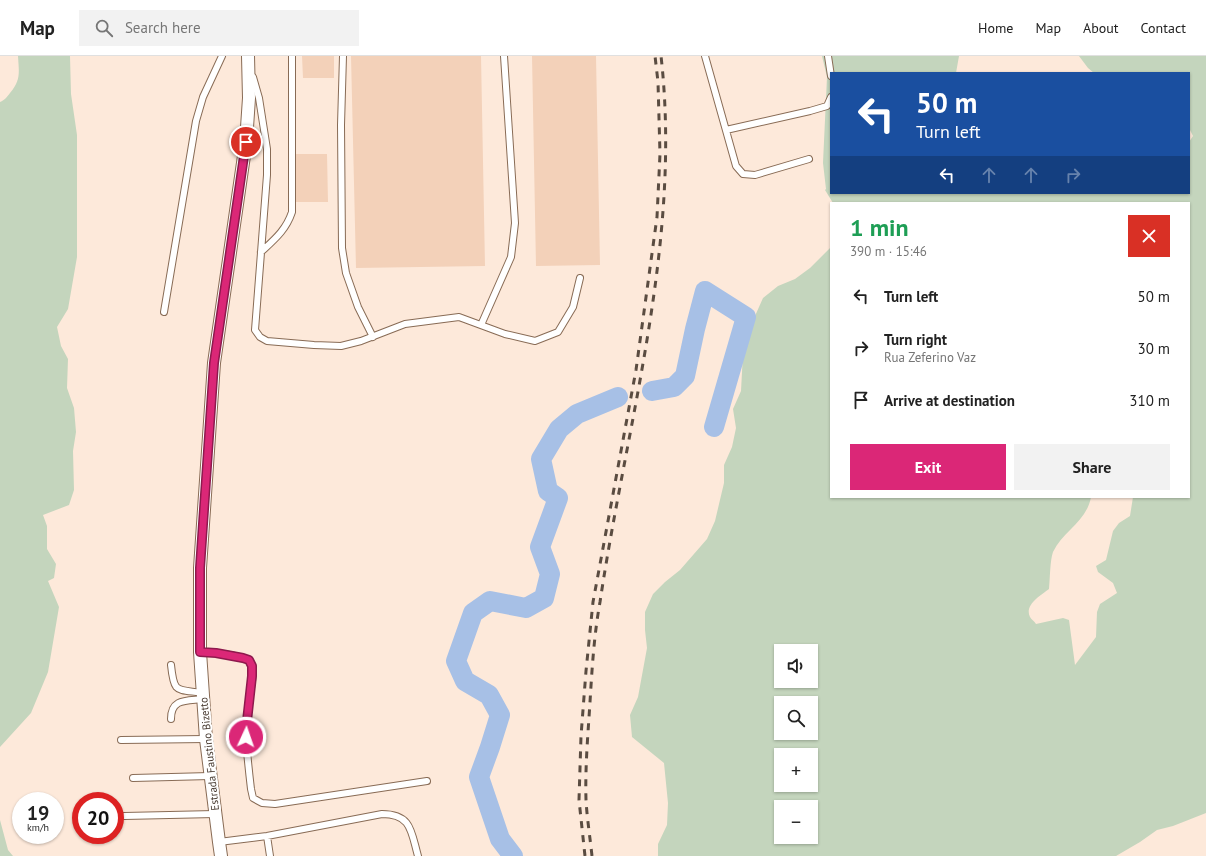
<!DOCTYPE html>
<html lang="en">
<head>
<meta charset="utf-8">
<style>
  body { margin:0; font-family:"PT Sans",sans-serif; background:#f2f2f2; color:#222; height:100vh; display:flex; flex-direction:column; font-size:15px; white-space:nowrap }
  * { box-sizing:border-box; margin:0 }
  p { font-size:13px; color:#767676 }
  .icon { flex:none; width:22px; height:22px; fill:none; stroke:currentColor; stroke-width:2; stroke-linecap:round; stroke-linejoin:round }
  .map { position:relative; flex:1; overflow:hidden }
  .sheet { position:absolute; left:830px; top:146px; width:360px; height:296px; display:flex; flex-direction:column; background:#fff; border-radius:0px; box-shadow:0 1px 3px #0004 }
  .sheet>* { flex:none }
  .guide { position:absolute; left:830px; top:16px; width:360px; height:122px; border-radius:0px; box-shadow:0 1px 3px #0004; background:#1a4fa0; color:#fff; overflow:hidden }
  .controls { position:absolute; left:774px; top:588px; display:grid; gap:8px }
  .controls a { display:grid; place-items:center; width:44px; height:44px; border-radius:0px; background:#fff; box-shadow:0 1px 3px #0004; font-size:20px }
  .speed { position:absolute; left:12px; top:736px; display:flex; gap:8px; font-size:20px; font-weight:700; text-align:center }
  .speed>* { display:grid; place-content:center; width:52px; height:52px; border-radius:50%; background:#fff; box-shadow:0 1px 3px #0004; line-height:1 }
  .speed small { font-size:10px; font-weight:400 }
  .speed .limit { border:6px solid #d22; background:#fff; color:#111 }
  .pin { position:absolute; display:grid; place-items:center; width:34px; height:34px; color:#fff; margin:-17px; border:2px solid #fff; border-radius:50%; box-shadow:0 1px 4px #0007 }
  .me { position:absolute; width:44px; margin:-22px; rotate:3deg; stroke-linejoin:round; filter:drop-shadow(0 0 3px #0008) }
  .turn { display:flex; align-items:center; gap:14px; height:84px; padding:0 20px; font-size:18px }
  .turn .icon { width:52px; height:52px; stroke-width:2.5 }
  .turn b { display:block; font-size:28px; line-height:34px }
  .lanes { display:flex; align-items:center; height:38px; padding:0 20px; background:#0003; justify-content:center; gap:20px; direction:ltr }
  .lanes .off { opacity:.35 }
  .round { display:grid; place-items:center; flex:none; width:42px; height:42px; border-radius:0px; background:#f2f2f2 }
  .head { display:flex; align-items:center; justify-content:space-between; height:68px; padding:0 20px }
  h1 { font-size:24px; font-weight:700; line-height:30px; color:#1e9e55 }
  .button { display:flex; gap:8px; margin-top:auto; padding:8px 20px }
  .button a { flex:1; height:46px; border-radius:0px; background:#db2777; color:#fff; font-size:16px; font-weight:700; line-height:46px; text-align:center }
  .button a+a { background:#f2f2f2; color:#222 }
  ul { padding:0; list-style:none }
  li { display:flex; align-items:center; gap:12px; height:52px; padding:0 20px }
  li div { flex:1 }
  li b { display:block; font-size:15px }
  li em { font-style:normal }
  header { display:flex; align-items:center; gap:24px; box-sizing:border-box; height:56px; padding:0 20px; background:#fff; border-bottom:1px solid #e0e0e0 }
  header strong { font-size:19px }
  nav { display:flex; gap:22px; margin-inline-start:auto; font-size:14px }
  .search { width:280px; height:36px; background:#f2f2f2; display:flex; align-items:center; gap:10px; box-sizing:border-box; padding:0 14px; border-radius:0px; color:#767676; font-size:15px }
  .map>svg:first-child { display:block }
  .green { fill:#c4d5bd; fill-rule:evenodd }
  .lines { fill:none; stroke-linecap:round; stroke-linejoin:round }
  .river { stroke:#a7c0e6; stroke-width:20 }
  .building { fill:#f3d1b9 }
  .lane-casing { stroke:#886b55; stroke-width:8 }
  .street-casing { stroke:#886b55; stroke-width:14 }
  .lane { stroke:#fff; stroke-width:6 }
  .street { stroke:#fff; stroke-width:12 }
  .rail { stroke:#5a4c41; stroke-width:3; stroke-dasharray:7 7; stroke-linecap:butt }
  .route-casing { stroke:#8e194d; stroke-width:10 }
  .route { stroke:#db2777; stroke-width:7 }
  .labels { text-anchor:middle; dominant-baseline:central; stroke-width:4; stroke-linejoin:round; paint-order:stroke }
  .street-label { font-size:11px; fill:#46392f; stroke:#fff }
</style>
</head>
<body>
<header>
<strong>Map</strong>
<div class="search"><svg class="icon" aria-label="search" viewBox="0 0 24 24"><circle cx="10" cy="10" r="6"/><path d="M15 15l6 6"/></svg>Search here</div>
<nav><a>Home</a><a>Map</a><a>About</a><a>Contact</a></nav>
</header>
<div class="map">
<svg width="1206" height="800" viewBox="0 0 1206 800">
  <rect width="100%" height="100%" fill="#fde9da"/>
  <path class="green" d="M18,0h52l1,38 6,41v122l-9,52 -11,18 4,19 7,13 -1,29 7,20 2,24 -3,19 1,39 -5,15 -26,10 4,11v23l9,15 -2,14 -6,3 11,26 -11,65 -17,41 -31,34v-645c5,-2 7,-5 10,-9 11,-13 9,-20 8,-37z
    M822,0h137l-3,17h-125v120h358v-51l4,-6 -4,-8v-55h-95l-6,-5 -9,-12h127v757l-33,13 -16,4 -17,12 -24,14h-458v-12l9,-19 1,-22 -4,-40 -32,-26 -2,-22 8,-18 9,-49 -2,-18v-18l8,-18 12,-12 15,-12 27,-31 8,-18 9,-38v-18l8,-18 4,-19 -3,-19 8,-18 2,-38 4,-19 16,-36 15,-12 17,-7 15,-11 21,-21v250h260c-4,24 -28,34 -38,55 -3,8 -3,27 -4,37 -8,6 -25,16 -19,28 1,2 5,5 6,7l27,-6 6,2 6,45 21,-28 1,-25 3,-8 17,-11 -4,-10 -15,-11 -2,-6 10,-6 7,-29 6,-8 11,-7 3,-19h56v-294h-356l-8,-13 1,-1 -3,-26 4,-86zM781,595h30v30h-30zM781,647h30v30h-30zM781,699h30v30h-30zM781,751h30v30h-30z
    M0,764l8,30 5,6h-13z"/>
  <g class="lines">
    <path class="river" d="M652,335l22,-4 11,-11 10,-47 10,-38 41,26 -32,110
      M513,800l-13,-17 -21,-62 11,-30 10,-32 -11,-20 -24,-14 -9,-20 17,-48 17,-12 36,7 18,-10 6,-24 -10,-27 18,-49 -10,-7 -7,-32 18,-30 18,-15 41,-17"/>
  </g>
  <path class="building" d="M302,0h32v22h-31z
    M351,0h130l4,210 -129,2z
    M532,0h64l4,209 -64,1z
    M296,98h31l1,48h-32z"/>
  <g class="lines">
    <g class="lane-casing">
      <path id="lane" d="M343,0l-2,69 1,123 4,25 12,34 15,30
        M705,0l31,110 7,8 12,1 54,-16
        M828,0l3,20
        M253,21l6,21 8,51v26l-12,155 5,7 7,4 47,4 27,1 20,-5 44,-17 54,-7 46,17 30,7 23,-9 15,-25 7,-29
        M726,74l84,-19 17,-5 4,-9
        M261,196c14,-13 25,-22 31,-40v-156
        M164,256l32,-191 7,-24 19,-41
        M481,269l30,-68 4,-34 -11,-167
        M200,596c9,0 45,3 50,10 6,7 0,29 -1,39 -1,12 -3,24 -3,36 1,18 3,35 5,52l2,9 9,5 13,1 152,-23
        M171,609c3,29 5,24 32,28
        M171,663c0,-21 16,-18 32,-20
        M121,684l85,-1
        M133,722l77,-2
        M124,760l91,-2
        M267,780l3,20
        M219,786l48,-6 115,-22c30,0 29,18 36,42"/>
    </g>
    <g class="street-casing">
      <path id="street" d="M221,800l-2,-14 -13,-103 -6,-87v-84l14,-205 32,-221 3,-44 -1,-42"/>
    </g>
    <use href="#lane" class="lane"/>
    <use href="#street" class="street"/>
    <path class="rail" d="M585,800l-6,-56 2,-64 5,-65 7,-69 43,-232 21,-153 3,-63 -2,-72 -3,-26
      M592,800c-2,-19 -5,-38 -6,-56 -1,-33 2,-66 4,-98 2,-33 4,-67 10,-100 27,-181 82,-361 61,-546"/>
  </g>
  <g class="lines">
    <g class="route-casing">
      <path id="route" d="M246,86l-32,221 -14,205v84l16,1 27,5 6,2 3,6v10l-5,45 -1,16"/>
    </g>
    <use href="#route" class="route"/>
  </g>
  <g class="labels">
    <g class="street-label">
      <text transform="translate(209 698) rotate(-96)">Estrada Faustino Bizetto</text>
    </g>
  </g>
</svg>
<div class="controls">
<a><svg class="icon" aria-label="sound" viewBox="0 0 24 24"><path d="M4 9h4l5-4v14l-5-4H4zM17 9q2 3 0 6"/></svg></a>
<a><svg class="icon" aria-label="search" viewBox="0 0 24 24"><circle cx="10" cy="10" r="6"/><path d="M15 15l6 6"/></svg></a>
<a>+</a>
<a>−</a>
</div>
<div class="speed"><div>19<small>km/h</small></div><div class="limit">20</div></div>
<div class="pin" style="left:246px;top:86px;background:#d93025"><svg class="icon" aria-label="arrive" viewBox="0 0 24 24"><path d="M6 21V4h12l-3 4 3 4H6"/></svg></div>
<svg class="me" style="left:246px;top:681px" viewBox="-20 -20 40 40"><circle r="17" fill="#db2777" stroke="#fff" stroke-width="3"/><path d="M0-11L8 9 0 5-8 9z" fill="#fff"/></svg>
<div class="guide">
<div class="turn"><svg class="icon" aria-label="left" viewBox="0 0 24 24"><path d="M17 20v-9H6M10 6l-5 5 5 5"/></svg><div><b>50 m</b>Turn left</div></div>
<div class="lanes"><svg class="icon" aria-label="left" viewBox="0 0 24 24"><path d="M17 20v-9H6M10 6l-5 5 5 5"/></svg><svg class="icon off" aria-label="ahead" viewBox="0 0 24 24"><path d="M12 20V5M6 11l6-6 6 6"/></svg><svg class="icon off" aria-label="ahead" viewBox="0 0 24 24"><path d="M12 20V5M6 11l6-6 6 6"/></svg><svg class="icon off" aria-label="right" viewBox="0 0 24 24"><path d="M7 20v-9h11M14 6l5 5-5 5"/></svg></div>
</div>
<section class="sheet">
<div class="head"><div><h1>1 min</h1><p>390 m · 15:46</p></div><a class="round" style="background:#d93025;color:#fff"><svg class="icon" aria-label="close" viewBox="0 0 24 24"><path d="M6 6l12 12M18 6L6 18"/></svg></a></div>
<ul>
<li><svg class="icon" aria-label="left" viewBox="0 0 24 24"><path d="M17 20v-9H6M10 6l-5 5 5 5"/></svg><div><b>Turn left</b></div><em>50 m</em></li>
<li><svg class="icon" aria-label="right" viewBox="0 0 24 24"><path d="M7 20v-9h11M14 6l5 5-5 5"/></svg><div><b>Turn right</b><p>Rua Zeferino Vaz</p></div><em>30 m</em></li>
<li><svg class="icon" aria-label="arrive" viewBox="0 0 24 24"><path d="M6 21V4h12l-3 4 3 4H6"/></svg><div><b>Arrive at destination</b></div><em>310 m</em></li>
</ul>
<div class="button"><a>Exit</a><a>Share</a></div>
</section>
</div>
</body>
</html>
